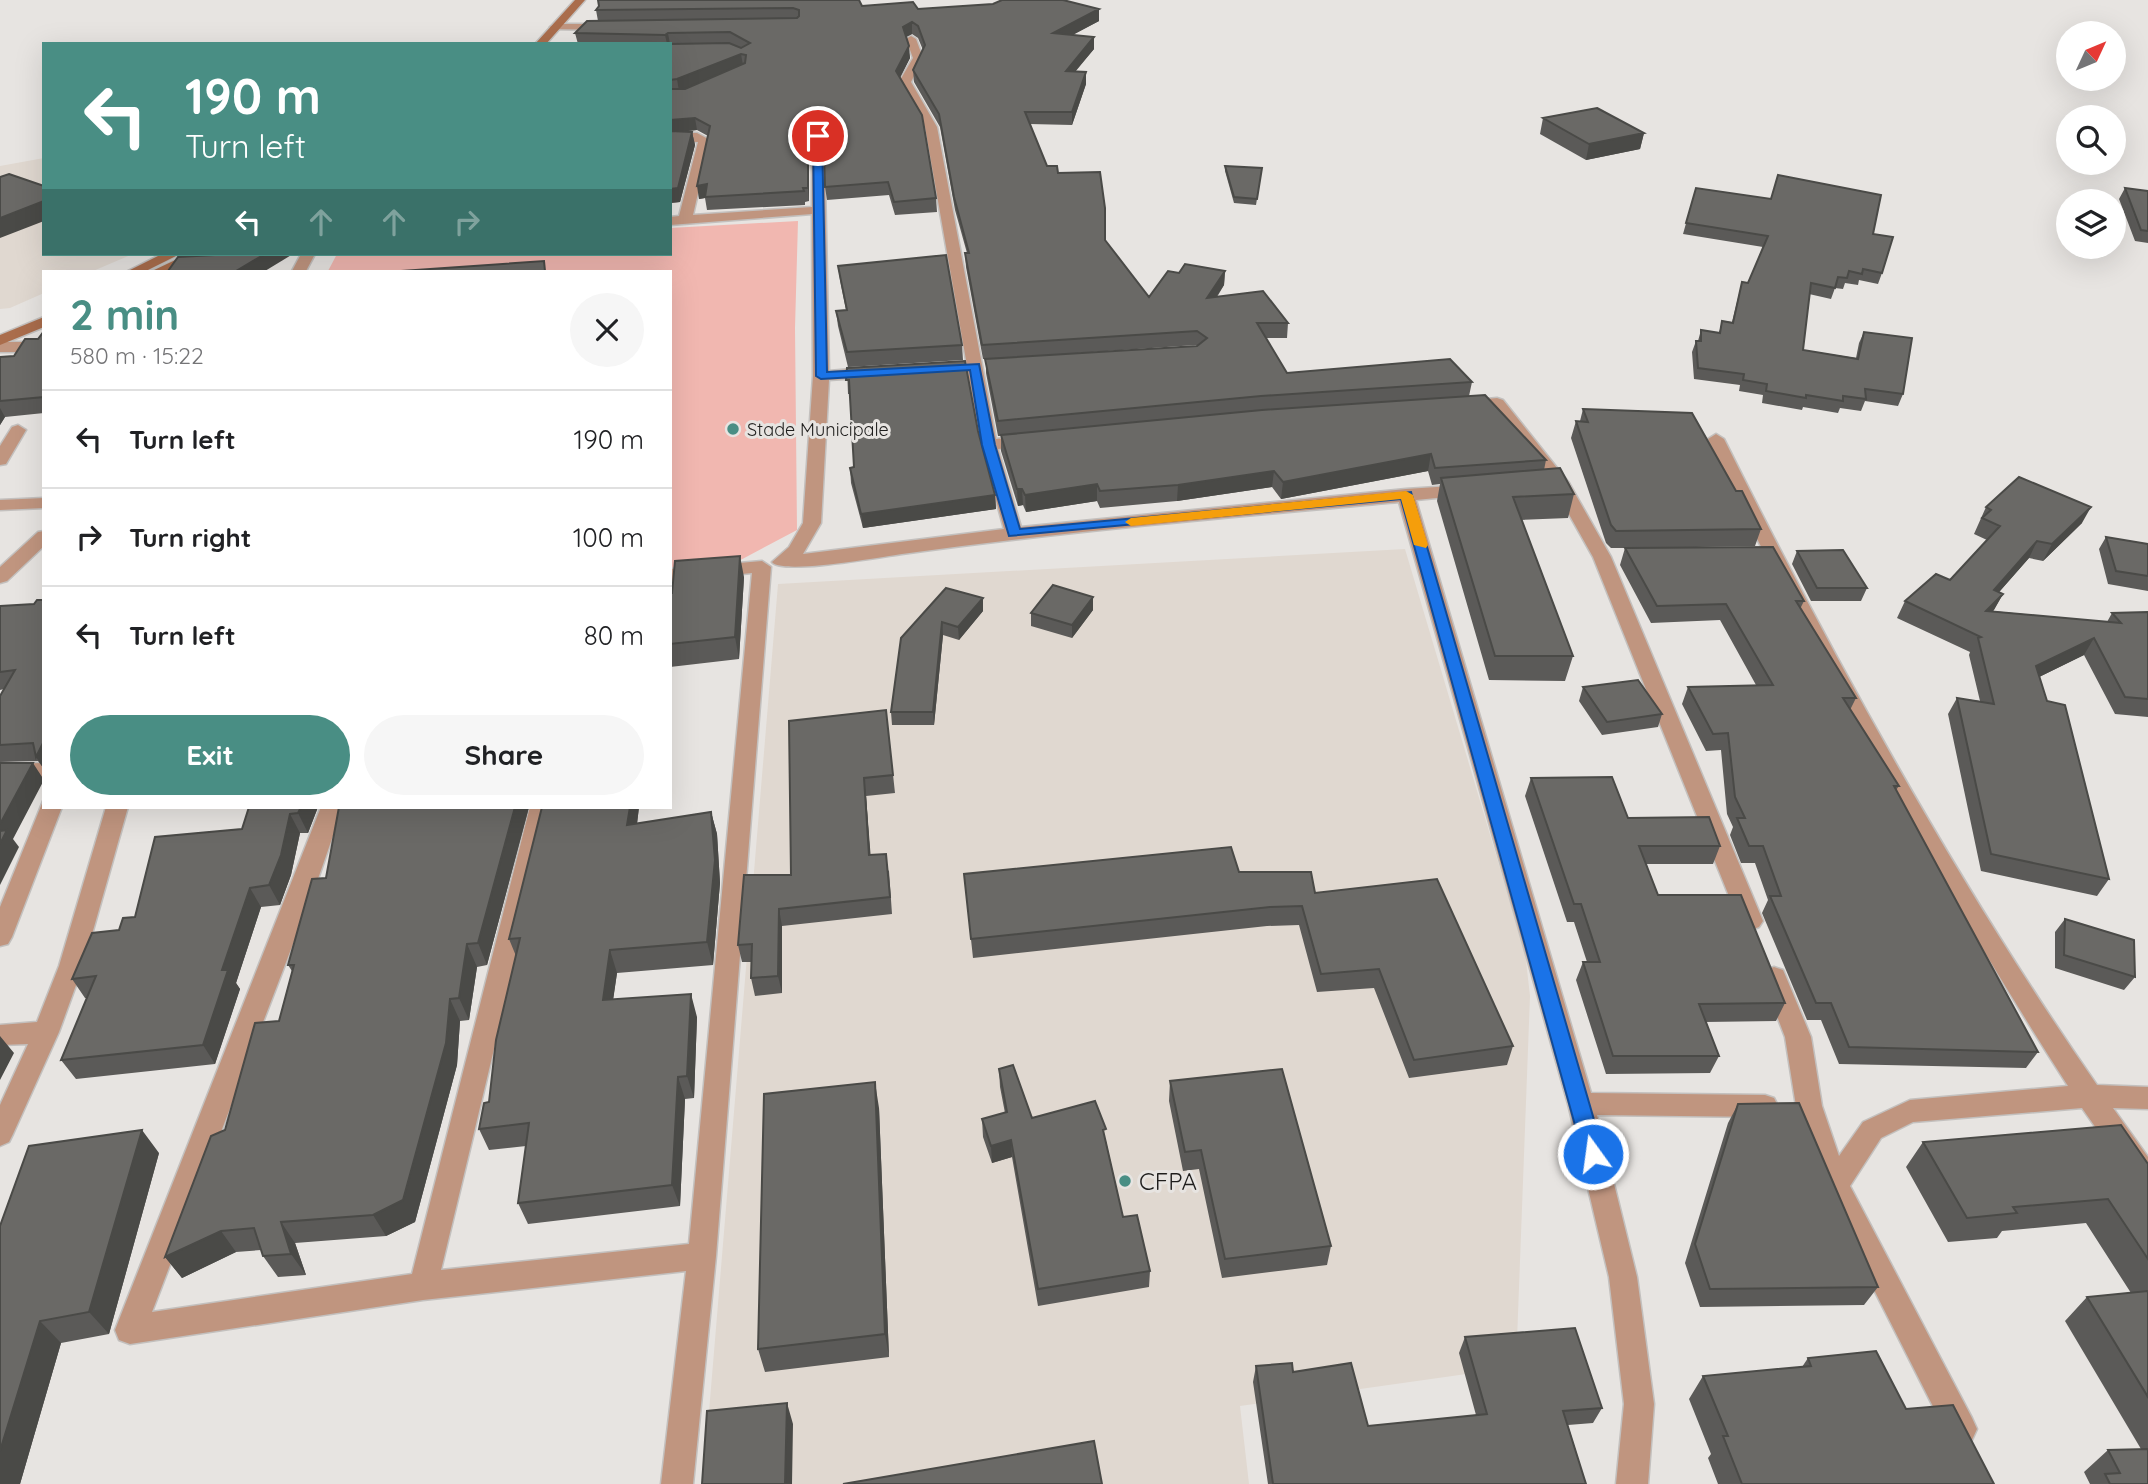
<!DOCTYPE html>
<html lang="en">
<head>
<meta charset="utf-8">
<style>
  body { margin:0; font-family:Quicksand,sans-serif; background:#f6f6f6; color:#202124; height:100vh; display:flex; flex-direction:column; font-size:26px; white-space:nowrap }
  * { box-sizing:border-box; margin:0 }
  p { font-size:23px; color:#757577 }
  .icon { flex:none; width:38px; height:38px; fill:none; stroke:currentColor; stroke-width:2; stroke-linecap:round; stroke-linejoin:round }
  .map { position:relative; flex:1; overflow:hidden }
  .panel { position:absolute; left:42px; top:270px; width:630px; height:539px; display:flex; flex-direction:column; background:#fff; border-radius:0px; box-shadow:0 7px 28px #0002 }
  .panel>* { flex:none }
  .hud { position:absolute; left:42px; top:42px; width:630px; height:214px; border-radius:0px; box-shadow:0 7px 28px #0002; background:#498e84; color:#fff; overflow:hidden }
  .needle { width:46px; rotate:46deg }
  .buttons { position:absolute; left:2056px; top:21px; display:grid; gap:14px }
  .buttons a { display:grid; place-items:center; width:70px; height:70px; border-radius:50%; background:#fff; box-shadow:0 7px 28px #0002; font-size:35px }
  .pin { position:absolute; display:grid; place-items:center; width:60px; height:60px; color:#fff; margin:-30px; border:4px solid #fff; border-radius:50%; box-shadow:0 2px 7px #0007 }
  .me { position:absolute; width:77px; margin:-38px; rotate:346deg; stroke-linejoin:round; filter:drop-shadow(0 0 5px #0008) }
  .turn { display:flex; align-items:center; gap:24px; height:147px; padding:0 28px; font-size:32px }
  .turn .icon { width:91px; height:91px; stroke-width:2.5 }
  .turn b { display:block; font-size:49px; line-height:60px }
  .lanes { display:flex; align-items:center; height:66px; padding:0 28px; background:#0003; justify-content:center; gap:35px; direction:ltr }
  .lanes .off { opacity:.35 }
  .round { display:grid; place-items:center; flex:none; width:74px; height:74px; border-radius:37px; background:#f6f6f6 }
  .headline { display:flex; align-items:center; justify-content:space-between; height:119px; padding:0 28px }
  h1 { font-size:42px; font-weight:800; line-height:52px; color:#498e84 }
  .cta { display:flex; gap:14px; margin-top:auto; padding:14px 28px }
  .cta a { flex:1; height:80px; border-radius:42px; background:#498e84; color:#fff; font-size:28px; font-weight:800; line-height:80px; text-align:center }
  .cta a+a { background:#f6f6f6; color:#202124 }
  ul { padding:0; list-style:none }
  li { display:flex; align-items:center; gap:21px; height:98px; padding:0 28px; border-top:2px solid #e0e0e0 }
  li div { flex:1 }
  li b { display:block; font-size:26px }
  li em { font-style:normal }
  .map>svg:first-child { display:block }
  .built { fill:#e0d8d0 }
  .green { fill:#f1b7b0 }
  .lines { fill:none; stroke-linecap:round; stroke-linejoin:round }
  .street-casing { stroke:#c3c0be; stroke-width:3 }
  .secondary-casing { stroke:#c3c0be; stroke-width:3 }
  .street { fill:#c0957f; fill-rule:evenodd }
  .secondary { fill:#aa6d4c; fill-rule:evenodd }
  .wall { fill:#5b5a58; fill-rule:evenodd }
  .shaded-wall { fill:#4a4a47 }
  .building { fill:#6a6966; stroke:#4a4a47; stroke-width:2 }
  .route { fill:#1a73e8; stroke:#114b97; stroke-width:2 }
  .slow { fill:#f59e0b }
  .poi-dot { fill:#498e84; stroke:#e7e4e1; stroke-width:2.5 }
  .labels { text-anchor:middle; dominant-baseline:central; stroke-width:6; stroke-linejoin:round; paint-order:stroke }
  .far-poi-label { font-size:18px; fill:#1f1e1d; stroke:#e7e4e1; text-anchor:start }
  .near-poi-label { font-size:24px; fill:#1f1e1d; stroke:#e7e4e1; text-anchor:start }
</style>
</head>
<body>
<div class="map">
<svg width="2148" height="1484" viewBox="0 0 2148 1484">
  <rect width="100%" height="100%" fill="#e7e4e1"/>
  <path class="built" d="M44,158v96h89l-40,17h-49v22l-34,15 -10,1v-143z
    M1405,549l120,403 5,44 -14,371 -276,39 9,78h-546l75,-900z"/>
  <path class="green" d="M798,221l-3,107 2,202 -64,34 -63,5v-298h-342l9,-17h333v-26z"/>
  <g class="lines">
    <g class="street-casing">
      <path id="street" d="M555,24h55l5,3 -5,3 -59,-1 -1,-2z
        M911,36l5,3 7,19 -12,24 26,45 59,312 32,-3 8,5 -8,5 -30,3 23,78 385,-38 61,-4 9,5 -9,5 -51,5 175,593 174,2 9,3 4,8 -4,8 -9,3 -168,-2 40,162 17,127 -6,80h-32l8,-80 -15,-127 -41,-173 -169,-602c-166,15 -332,29 -497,52 -21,3 -120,21 -130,8l17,-15 14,-24 10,-147 -1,-162 -142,11v-8l9,-1 19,-74 -28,-1v-8h27l13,7 -17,75 119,-8v-71l6,-4 6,4 5,235 46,-4 8,5 -8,5 -46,3 -8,143 -18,31 201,-25 -23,-84 -56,-318 -26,-45 14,-24 -7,-19z
        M301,254h14l-9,17h-14z
        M0,342h44v10h-44z
        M1497,398l6,2 66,83 42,74 152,364 -4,6 -8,3 -8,-3 -4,-6 -146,-364 -41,-73 -59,-76 -28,3 -8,-5 8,-5z
        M18,425l8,5 -20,34 -6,1v-19l12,-19z
        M1716,434l8,5c109,219 233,445 373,646l51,2v22l-35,-1 35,49v34l-10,-3 -56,-80 -169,14 -32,16 -31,48 122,232 5,11 -5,11 -11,5 -11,-5 -129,-255 -25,-79 -11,-69 -23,-60 3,-7 9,-3 9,3 3,7 25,60 11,69 17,50 24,-34 47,-22 158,-14c-133,-207 -253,-425 -360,-647z
        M44,498v10l-44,2v-10z
        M44,531v15l-37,35 -7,2v-16l38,-35z
        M762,561l9,6 -55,689 -23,228h-32l25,-213 -263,29 -293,44 -11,-4 -4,-10 206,-523h22l-24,69 -167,436 260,-38 118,-467h22l-111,463 248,-26 63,-671 -82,8v-12z
        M44,763v14l-44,1v-14z
        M43,801l1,6h18l-50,130 -4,7 -8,2v-39z
        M106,807h22l-45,159 -24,66 -46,102 -4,8 -9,4v-41l28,-61 -28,1v-20l37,-3 22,-56z"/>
    </g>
    <g class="secondary-casing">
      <path id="secondary" d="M575,0h10l-39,44h-11z
        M162,254l16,1 -32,16h-18z
        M188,254h18l-36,17h-18z
        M44,317v10l-44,18v-10z"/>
    </g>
    <use href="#street" class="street"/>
    <use href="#secondary" class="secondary"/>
  </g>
  <path class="wall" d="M862,6l237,15 -27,14 22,14 -19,22 11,13 -14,41 -42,-1 17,42 11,7 47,67 44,57 30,-24 46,-2 -1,14 -7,12 71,26 -1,15h-21l21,35 185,9 -3,14 77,64 -2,10 30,24 -6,24 -47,2 52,136 -8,25 -76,-1 -52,-179 3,-17 -8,1 -4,-14 -147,28 -9,-12 -95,14 -77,7 -3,-7 -71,11 -3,-7 -5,1 -17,-55v-15h-3l-12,-63v-14h-3l-17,-92 -1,-14h2l-12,-43 -15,-83 -26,-45 -1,-12 10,-20 -5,-12 -6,-4 -6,3 4,21 -10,20 36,120 1,14 -42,3 -6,-20 -62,5 -2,-13 -1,-55 -3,-2 -12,6v65l-4,1v3l-98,5 -2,-12 -6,1 9,-63 -11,-6 -12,1 7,1 3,13 -15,57 -10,1v-159h-92l-3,-11 23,-12 -2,-11zM1196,345l1,1 -149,9z
    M1543,118l101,15 -4,16 -54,11 -46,-26z
    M1225,166l37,2 -6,37 -22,-2 -9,-32z
    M1696,188l177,46 9,39 -4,11 -19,-4 -1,5 -13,-2 -2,6 -8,-1 -4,11 -22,-5 -6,56 53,8 3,-15 5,-11 39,62 -5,12 -33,-5 -4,10 -21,-3 -2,5 -35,-6 -1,3 -40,-7 1,-8 -24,-4 1,-6 -46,-6 -2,-27 4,-11h2l3,-11 18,3 3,-12 10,1 10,-40 6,1 15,-36 -80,-13z
    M2125,188l23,3v52l-13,-2 -16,-42z
    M838,266l124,79 1,15 -115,7 -10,-41 -2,-15 10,-1 -6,-30z
    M44,331v82l-39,4 -5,8v-68l14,-1 24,-17z
    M847,368l131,63 17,64 1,14 -133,19 -12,-45 -1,-15 4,-1 -4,-73h-2z
    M1583,409l153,82 25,38 -6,17 -117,2 166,53 -4,8 56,89 -6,12 49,76 -3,4 142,262 -12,16 -187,-4 -18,-44h-14l-45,-107 6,-13 -13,-37h-14l-11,-28 3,-8 -6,-13 -6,-64 -15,1 -24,-47 6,-17 68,-2 -36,-65 -69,3 -31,-58 5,-17h-14l-5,-5 -35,-105 5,-17h4z
    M1986,507l96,16 -39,38 -14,-3 -30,34 4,2 -10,17 114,11 5,-9 36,-1v105l-33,-3 -31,-59 -45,22 8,24 62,178 -12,17 -116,-25 -33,-157 9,-16 23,3 -11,-46 1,-3 -73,-34 8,-17 45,-21 37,-40 -13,-6z
    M2106,537l42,7v47l-40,-7 -9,-35z
    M1797,551l70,37 -6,13h-50l-19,-37z
    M744,577l-5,82 -69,8v-74z
    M946,588l37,23 -24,29 -16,-5 -9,90h-42l-1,-13z
    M1093,597v13l-21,28 -41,-12v-13z
    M44,600v169l-6,-8 -38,1v-66l4,-7 -4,1v-84l34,-2z
    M1583,687l79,27 -4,13 -56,8 -23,-34z
    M886,710l9,83 -29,3 4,59 19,16 3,43 -110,12v67l-27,3 -4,-18v-16h-9l-4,-17 53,-70z
    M1531,778l97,40 92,28 -7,18h-67l12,31 127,108 -9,18 -71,1 14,34 -9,17 -104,1 -30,-94 7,-18h4l-13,-40h-7l-42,-126z
    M249,807h69l-10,26h-8l-9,42 -11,30 -19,2 -25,76 4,6 -25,75 -139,15 -15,-19 26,-62h-2l-13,-19 47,-49 123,-101z
    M339,807h190l-42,158 -10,2 -8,53 -9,1 -3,44 -42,157 -29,14 -91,7 11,32 -28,2 -15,-21 -2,-6 -25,2 -54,26 -17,-21 60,-127 54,-109 13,-50 -4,-6 38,-87z
    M542,807h97l-2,17 74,-12 6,22 3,49 -7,82 -96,8 -4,26 84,18 -3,81 -9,1 -5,107 -152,18 -10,-21 8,-57 -37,4 -10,-21 10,-27 27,-146 -7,-17z
    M1239,872l76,21 198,153 -6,19 -98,13 -35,-90 -57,4 -18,-67 -32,1 -294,32 -9,-84z
    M2065,919l70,58 -11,13 -69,-22v-36z
    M999,1069l33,49 74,23 17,76 27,54 -1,16 -111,19 -26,-149 -20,6 -9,-26 -1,-18 23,-6 -5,-26z
    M1170,1081l161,165 -4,19 -105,13 -23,-109 -16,2 -14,-70z
    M1738,1104l140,183 -14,18 -164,2 -15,-44 43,-140z
    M879,1108l10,249 -124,15 -7,-23z
    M1923,1142l225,22v320h-58l-6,-12 24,-22 33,-1 -76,-128 22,-24 44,-4 -45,-70 -84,8 -5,7 -49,4 -42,-75z
    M159,1153l-50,181 -48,9 -41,141h-20v-258z
    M1465,1337l137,71 -9,15 -25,2 18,59h-318l-15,-102 3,-16 37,6 75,54 108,-11 -17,-62z
    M1808,1358l98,51 88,75h-276l-10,-26 3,-4 -22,-55 14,-23 99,-9z"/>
  <path class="shaded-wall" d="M1099,9v12l-45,24 -1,-12z
    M912,22v12l-8,4 -1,-11z
    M668,33l2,11h-3l-2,-9z
    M1094,37v12l-28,34v-12z
    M909,46l1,12 -13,25 -1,-12z
    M741,54l2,11 -64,26 -2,-12z
    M1086,72v12l-14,41v-13z
    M695,118l2,12 -27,3v-13z
    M820,118l1,12 -12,6v65l-1,-13v-65z
    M692,132l3,13 -15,57 -10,1v-14z
    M1644,133l-4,16 -54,11 3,-16z
    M707,184l-2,14 -6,1 -2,-13z
    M44,201v20l-44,17v-20z
    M265,254h28l-28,17h-29z
    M1225,271l-1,14 -18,27 1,-14z
    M0,408l5,9 -5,8z
    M1431,454l-3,17 -147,28 2,-17z
    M1274,471l-2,16 -95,14 1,-16z
    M1097,484v17l-71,11 -1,-17z
    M1017,489h5l1,16 -5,1z
    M995,495l1,14 -133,19 -2,-14z
    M2091,507l-9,16 -39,38 9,-17z
    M2037,541l-8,17 -43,49 8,-17z
    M740,556l4,21 -5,82 -4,-22z
    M2003,594l-9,16 -17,17 9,-16z
    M1093,597v13l-21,28v-13z
    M983,598v13l-24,29 -1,-13z
    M942,622l1,13 -9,90 -1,-13z
    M2094,638l-10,17 -57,28 9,-17z
    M44,741v28l-8,-12z
    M33,763l11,17 -31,59 6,8 -19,38v-61z
    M864,778l2,18 6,77 -3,-18z
    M301,807h17l-10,26 -10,-20z
    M515,807h14l-42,158 -9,-22z
    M630,807h9l-5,41 -7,-23z
    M711,812l6,22 3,49 -7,82 -6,-23z
    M290,814l10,19 -9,42 -11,30 -11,-20z
    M250,888l11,19 -25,76 4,6 -25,75 -12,-19 19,-75z
    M779,909l3,17v67l-4,-17z
    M467,944l10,23 -8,53 -10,-22z
    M610,950l7,23 -7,49 -7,-22z
    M691,994l6,23 -3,81 -7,-22z
    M450,999l10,22 -3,44 -42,157 -29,14 -13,-21z
    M0,1036l14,17 -14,27z
    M678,1077l7,22 -5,107 -8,-21z
    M875,1082l4,26 10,249 -4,-23z
    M142,1130l17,23 -50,181 -20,-22z
    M1011,1140l1,17 -20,6 -1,-17z
    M281,1222l14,21 11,32 -15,-21z
    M221,1231l15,21 -54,26 -17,-21z
    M40,1321l21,22 -41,141h-20v-33z
    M787,1403l6,21 -1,60h-7z"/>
  <path class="building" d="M598,0h261l3,6 51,-4 5,7 75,-5 9,-4h61l36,9 -46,24 41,4 -28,34 20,1 -14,40h-47l22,54h10l1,7 42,-1 5,36v32l44,57 19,-26 11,2 6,-9 40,7 -18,27 56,-7 25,32h-31l30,50 163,-14 22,23 -211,14 -263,25 -13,-62 212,-13 10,-8 -10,-7 -215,14 -17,-92h4l-15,-56 -15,-83 -26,-44 12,-25 -7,-19 -6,-4 -9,5 6,19 -13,25 26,44 14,83 -42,4 -6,-20 -63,5 -2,-67 -3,-2 -12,5v65h-5l1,3 -99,6 2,-13 -10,2 13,-60 -15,-8 -25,2v-31h15l60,-26 1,-8 -5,-1 -64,25 -7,1v-36l59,-1 12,5 9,-5 -20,-11 -62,1 -3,2 -90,-2 12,-12 210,-3 2,-2v-6l-6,-2 -197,2 3,-4z
    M1597,108l47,25 -55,11 -46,-26z
    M670,131l22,1 -14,56 -8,1z
    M1225,166l37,2 -5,31 -23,-2z
    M9,174l35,12v15l-44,17v-41z
    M1778,175l103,20 -8,39 20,3 -11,36 -19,-4 -1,5 -13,-3 -2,7 -9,-1 -3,11 -24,-5 -8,67 55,9 6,-27 48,6 -9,56 -38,-5 1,10 -23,-3v5l-37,-6v3l-40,-7 1,-7 -24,-4 1,-6 -46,-6 -2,-27h5v-11l19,3 2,-12 11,2 9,-41 6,1 20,-47 -82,-13 10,-35 75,11z
    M2125,188l23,3v40l-7,-1z
    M234,254h31l-29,17h-68l10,-14z
    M946,255l16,90 -115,7 -11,-41 11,-1 -9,-44z
    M544,261l1,10h-144z
    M44,331v66l-44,4v-44l14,-1 11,-17h13z
    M965,361l13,70 17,64 -134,19 -11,-46 4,-1 -5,-87h-3l1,-12z
    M1485,395l61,65 -111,8 -4,-14 -148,28 -9,-11 -96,14 -78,6 -3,-7 -72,11 -3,-6h-5l-16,-54 261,-25z
    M1583,409l109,4 44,78h6l19,38 -145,2 -5,-6 -35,-104 12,1z
    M1560,468l14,26 -61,3 60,159h-78l-54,-178z
    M2019,477l72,30 -39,37 -15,-3 -43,49 9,4 -17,17 135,12 -9,-10 36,-1v87l-23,-2 -31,-59 -58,28 11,35 18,4 44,174 -118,-25 -34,-156 37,6 -16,-66 3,-1 -76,-36 31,-27 14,6 50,-54 -18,-8 9,-8 -5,-3z
    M2106,537l42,7v32l-32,-5z
    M1773,547l31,54h-8l60,97h-13l56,88h-5l144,266 -189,-5 -18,-44h-15l-46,-107h11l-18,-50h-14l-12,-28h8l-10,-21 -7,-64 -15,1 -25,-47 85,-2 -47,-81 -69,2 -32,-58z
    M1843,550l24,38h-50l-20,-37z
    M740,556l-5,81 -65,7v-51h2l3,-32z
    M1053,585l40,12 -21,28 -41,-12z
    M946,588l37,10 -25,29 -16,-5 -9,90h-42l10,-74z
    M37,600h7v141l-8,16 -3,-14 -33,2v-49l15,-26 -15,2v-66l34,-2z
    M1638,680l24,34 -55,8 -24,-35z
    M886,710l7,65 -29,3 5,77 17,-1 4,43 -111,12 -1,67 -27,2 1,-34 -14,1 6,-70h47l-2,-154z
    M0,763h33l-33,61z
    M1612,777l16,41 81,-1 11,29h-81l19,49h83l44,108 -86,1 20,52h-106l-30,-94h17l-19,-58h-7l-43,-126z
    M249,807h52l-3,6 -8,1 -9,41 -12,30 -19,3 -28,82h6l-25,75 -142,15 35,-84 -24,3 20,-46 27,-3 4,-12 12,-1 20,-80 87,-8z
    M339,807h176l-37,136 -11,1 -8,54 -9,1 -4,44 -43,157 -30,15 -92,7 10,32 -28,2 -9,-28 -33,3 -56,26 46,-121 14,-6 30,-107 24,-2 15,-56h-6l24,-86 14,-1z
    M542,807h88l-3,18 84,-13 4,48 -8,82 -97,8 -7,50 88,-6 -4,82 -9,1 -6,108 -154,18 11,-80 -50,6 5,-26 5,-1 7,-62 24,-102 -11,1z
    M7,830l-7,14v-13z
    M1231,847l8,25h72l4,21 122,-14 76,167 -99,14 -35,-91 -58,5 -19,-68 -32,1 -299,32 -7,-65z
    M2065,919l69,21 1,37 -71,-22z
    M1013,1065l19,53 63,-17 11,28 -3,1 20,87 14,-2 13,56 -112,18 -27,-149 -20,6 -9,-27 25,-7 -8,-43z
    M1282,1069l49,177 -106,13 -24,-109 -16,2 -15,-71z
    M875,1082l10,252 -127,15 6,-255z
    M1799,1103l79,184 -168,2 -15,-45 43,-140z
    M2121,1125l27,39v95l-40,-60 -95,8 4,6 -50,5 -44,-76z
    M142,1130l-53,182 -49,9 -40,130v-225l29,-80z
    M2148,1291v106l-61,-100z
    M1575,1328l27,80 -39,3 23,73h-313l-17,-118 36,-3 1,9 58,-9 17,63 119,-12 -22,-77z
    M1876,1351l30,58 47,-4 41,79h-252l-19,-48h5l-25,-60 108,-10 -3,-8z
    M787,1403l-2,81h-83l5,-73z
    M1094,1441l8,43h-259z
    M2148,1449v35h-38l-5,-10 15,-1 -12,-23z"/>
  <path class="route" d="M818,134l4,2 5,236 152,-8 16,81 25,84 391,-37 193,662 -3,6 -8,3 -7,-3 -3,-6 -182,-655 -392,37 -27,-91 -12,-75 -149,9 -5,-3 -3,-240z"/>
  <path class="slow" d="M1406,491l7,4 15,50 -2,3 -12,-3 -13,-46 -270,27 -6,-4 6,-4z"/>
  <g class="poi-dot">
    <circle cx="733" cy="429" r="7"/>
    <circle cx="1125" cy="1181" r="7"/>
  </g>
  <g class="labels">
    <g class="far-poi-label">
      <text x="747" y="429">Stade Municipale</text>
    </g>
    <g class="near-poi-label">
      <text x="1139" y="1181">CFPA</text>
    </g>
  </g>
</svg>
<div class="buttons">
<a><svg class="needle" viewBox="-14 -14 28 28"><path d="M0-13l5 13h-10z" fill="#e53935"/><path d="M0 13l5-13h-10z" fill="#757577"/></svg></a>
<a><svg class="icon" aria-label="search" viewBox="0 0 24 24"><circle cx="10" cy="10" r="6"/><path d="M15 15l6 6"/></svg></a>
<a><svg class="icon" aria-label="layers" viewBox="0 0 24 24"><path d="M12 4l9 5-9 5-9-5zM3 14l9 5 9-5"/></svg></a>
</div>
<div class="pin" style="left:818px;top:136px;background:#d93025"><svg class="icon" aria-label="arrive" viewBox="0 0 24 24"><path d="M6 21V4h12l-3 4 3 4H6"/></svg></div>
<svg class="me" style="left:1593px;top:1154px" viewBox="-20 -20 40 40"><circle r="17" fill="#1a73e8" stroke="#fff" stroke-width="3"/><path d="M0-11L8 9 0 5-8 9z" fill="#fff"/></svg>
<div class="hud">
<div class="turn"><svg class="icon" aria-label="left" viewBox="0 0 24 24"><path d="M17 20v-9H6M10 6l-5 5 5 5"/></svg><div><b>190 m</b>Turn left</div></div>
<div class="lanes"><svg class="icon" aria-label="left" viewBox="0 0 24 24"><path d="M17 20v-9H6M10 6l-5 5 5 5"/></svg><svg class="icon off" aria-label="ahead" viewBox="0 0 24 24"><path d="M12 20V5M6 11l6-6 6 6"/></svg><svg class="icon off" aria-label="ahead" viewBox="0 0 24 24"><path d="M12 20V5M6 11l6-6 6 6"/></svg><svg class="icon off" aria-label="right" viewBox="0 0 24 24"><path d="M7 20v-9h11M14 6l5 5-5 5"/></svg></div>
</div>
<section class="panel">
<div class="headline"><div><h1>2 min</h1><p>580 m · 15:22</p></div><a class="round"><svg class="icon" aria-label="close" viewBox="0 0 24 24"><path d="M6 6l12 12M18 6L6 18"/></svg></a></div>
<ul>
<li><svg class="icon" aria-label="left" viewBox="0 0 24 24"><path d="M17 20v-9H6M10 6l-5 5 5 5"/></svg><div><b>Turn left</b></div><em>190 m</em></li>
<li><svg class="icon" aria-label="right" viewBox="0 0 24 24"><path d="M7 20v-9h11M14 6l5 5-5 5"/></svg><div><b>Turn right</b></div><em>100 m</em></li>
<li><svg class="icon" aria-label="left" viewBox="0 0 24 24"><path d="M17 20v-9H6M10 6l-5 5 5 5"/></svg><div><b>Turn left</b></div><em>80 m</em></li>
</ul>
<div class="cta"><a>Exit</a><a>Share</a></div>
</section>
</div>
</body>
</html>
